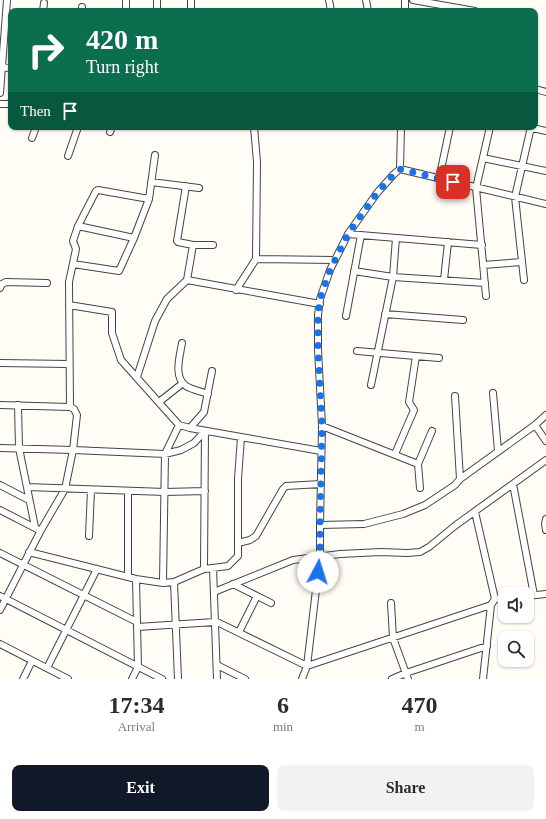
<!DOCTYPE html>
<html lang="en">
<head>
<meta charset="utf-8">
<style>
  body { margin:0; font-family:Georgia,serif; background:#f2f2f3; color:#2b2b33; height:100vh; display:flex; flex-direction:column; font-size:15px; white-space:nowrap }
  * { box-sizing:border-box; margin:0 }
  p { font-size:13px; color:#7c7c81 }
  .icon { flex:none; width:22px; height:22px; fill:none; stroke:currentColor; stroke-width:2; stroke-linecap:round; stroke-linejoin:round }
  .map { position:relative; height:679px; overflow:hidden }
  .side { display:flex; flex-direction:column; background:#fff; flex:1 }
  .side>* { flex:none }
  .guide { position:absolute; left:8px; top:8px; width:530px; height:122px; border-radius:8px; box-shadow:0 1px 3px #0004; background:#0b6e4f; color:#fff; overflow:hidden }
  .fabs { position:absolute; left:498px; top:587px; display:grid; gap:8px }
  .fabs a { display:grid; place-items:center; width:36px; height:36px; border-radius:8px; background:#fff; box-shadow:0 1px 3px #0004; font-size:20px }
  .pin { position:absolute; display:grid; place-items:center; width:34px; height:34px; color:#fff; margin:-17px; border-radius:8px; box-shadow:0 2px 6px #0006 }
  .me { position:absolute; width:44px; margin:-22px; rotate:5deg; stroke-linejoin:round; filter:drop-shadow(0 0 3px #0008) }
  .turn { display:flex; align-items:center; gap:14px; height:84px; padding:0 12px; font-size:18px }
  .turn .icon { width:52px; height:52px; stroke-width:2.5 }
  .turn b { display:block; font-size:28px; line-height:34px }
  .then { display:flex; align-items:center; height:38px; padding:0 12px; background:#0003; gap:8px; font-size:15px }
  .eta { display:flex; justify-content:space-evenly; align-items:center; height:68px; text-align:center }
  .eta b { font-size:24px; font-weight:700; line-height:28px }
  .cta { display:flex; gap:8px; margin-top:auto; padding:8px 12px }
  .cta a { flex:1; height:46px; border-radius:8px; background:#111827; color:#fff; font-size:16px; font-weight:700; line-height:46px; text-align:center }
  .cta a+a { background:#f2f2f3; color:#2b2b33 }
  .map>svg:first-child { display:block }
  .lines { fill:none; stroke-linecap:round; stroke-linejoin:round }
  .minor-casing { stroke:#444; stroke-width:8 }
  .minor { stroke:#fff; stroke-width:6 }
  .route { stroke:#1a73e8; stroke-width:7; stroke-dasharray:0 12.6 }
</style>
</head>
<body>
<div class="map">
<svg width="546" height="679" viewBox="0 0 546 679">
  <rect width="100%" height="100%" fill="#fffdf5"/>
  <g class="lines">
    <g class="minor-casing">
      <path id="minor" d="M126,0v11
        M157,0v11
        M191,0v11
        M329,0l2,11
        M366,0l2,11
        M413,0l62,11
        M43,11l1,-8
        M82,11v-4
        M405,11v-11
        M0,67l11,1
        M535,89l11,3
        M0,93l7,-93
        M0,104h11
        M529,127l17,4
        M110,132l2,-5
        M32,138l4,-11
        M68,156l10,-29
        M483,158l63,13
        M400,169l146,35
        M439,179l11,-52
        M151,182l48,6
        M186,186l-9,55 1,1 15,3h20
        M78,226l56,12
        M348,234l134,11
        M256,259l79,1
        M73,264l46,7 15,-33 15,-39 6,-44
        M483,265l39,-3
        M354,271l39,6 92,6
        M187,280l133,24
        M444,280l4,-38
        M524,280l-9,-83 16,-70
        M0,288l2,-4 4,-2 41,1
        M236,290l20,-31 1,-97 -3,-35
        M486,296l-10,-108 14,-61
        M69,305l43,7v21l9,27 58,65 11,3 51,9 80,14
        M385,314l78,6
        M346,316l15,-81
        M182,343c-2,13 -9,34 4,43 6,4 15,5 22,8
        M357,351l82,7
        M0,363l69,1
        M137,377l18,-56 12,-22 20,-19 6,-35
        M371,385l22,-108 3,-39
        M493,393l5,58
        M455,396l5,83
        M159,402l24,-19
        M0,405l70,2 4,2 3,6 -4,35 -8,39 -24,41 -41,80
        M18,405l1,43 16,79
        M70,407l-1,-125 7,-33 -3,-8 5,-15 18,-35 2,-1 51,9
        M535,425l11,16
        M322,426l96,38
        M190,428l14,-16 8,-41
        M0,448l73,2 92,4 16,-4 13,-7 11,-12 -1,138
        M395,454l19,-44 -5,-8 7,-46
        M513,484l21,111
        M0,485l29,15
        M27,487l138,5 40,-1
        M420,488l-2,-24 14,-33
        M0,510l37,19
        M475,512l20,87 -4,6 -8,74
        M546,519l-1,5 1,6
        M320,525l44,-1 39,-10 22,-9 30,-20 5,-6 75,-54 11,-10
        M89,536l2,-46
        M238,543l12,-3 6,-4 27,-47 3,-3 35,-2
        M29,552l107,27 27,4 11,-1 30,-13 24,-3 10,-10v-77l3,-42
        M0,553l137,69
        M213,568l4,111
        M128,577v-86
        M174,582l4,97
        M163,583l2,-129 14,-29
        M233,584l38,19
        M214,592l79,-32 47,-6 41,-2 26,1 13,-1 9,-5 27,-22 90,-65
        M0,596l162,83
        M527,596l19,-2
        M495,599l10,-1
        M391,603l2,35 15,41
        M215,621l92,45 184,-61
        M137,627l78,-5
        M239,632l18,-36
        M0,644l68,35
        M217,665l28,14
        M47,668l50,-99
        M23,679l9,-18
        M132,679l6,-12 -2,-88
        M302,679l5,-13 13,-110v-31l2,-99 -4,-77v-34l2,-16 10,-29 18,-36 29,-41 17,-19 6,-5 1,-42
        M392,679l14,-6 81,-27"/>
    </g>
    <use href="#minor" class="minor"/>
  </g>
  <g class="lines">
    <path class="route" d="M318,572l2,-16v-32l2,-98 -4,-77v-34l2,-16 10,-29 18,-36 29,-41 17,-19 6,-5 53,13"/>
  </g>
</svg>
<div class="fabs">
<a><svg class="icon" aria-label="sound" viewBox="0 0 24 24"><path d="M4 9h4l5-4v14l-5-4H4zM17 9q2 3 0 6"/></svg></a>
<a><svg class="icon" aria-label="search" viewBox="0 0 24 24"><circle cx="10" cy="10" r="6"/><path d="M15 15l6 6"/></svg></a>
</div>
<div class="pin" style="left:453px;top:182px;background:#d93025"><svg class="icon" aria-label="arrive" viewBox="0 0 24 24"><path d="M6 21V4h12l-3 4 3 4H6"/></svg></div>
<svg class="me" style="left:318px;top:572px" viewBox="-20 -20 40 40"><circle r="19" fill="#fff"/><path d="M0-13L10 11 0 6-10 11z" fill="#1a73e8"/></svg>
<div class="guide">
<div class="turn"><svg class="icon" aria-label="right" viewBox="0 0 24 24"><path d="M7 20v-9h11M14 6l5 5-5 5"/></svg><div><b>420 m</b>Turn right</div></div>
<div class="then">Then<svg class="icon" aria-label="arrive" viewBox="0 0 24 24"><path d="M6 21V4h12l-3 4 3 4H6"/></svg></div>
</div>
</div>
<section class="side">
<div class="eta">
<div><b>17:34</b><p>Arrival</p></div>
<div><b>6</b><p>min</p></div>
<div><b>470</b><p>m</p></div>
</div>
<div class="cta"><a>Exit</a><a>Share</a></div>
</section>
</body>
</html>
